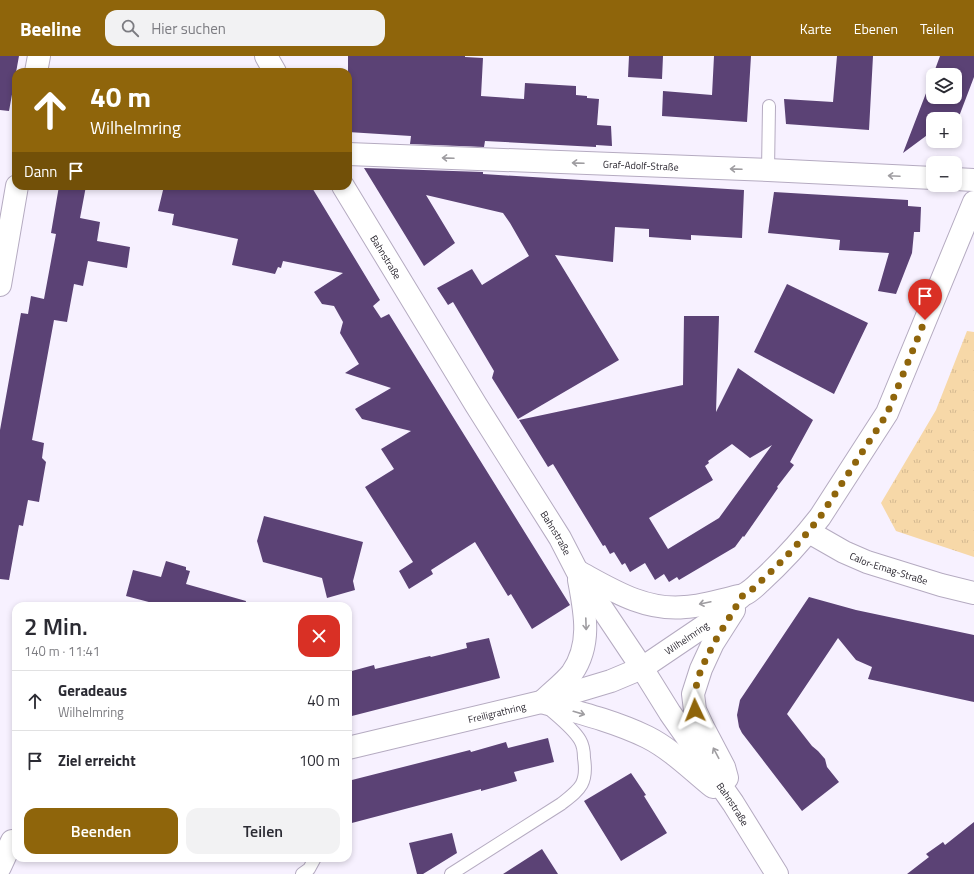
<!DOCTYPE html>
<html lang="de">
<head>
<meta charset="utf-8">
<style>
  body { margin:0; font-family:"Titillium Web",sans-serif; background:#f2f2f3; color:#2b2b33; height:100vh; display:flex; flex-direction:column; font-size:15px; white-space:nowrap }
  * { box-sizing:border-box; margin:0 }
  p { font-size:13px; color:#7c7c81 }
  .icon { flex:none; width:22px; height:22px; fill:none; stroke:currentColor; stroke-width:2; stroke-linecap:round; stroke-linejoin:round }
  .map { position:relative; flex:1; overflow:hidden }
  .panel { position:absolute; left:12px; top:546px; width:340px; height:260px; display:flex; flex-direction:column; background:#fff; border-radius:12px; box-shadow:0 2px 6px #0003 }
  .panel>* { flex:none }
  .top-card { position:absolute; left:12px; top:12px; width:340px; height:122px; border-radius:12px; box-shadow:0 2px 6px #0003; background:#8f650b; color:#fff; overflow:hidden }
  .controls { position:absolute; left:926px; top:12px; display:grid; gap:8px }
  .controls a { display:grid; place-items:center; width:36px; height:36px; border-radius:8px; background:#fff; box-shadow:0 2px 6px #0003; font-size:20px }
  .pin { position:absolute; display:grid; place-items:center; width:34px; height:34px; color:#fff; margin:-41px -17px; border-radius:50% 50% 50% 0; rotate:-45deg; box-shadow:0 0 4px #0007 }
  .pin .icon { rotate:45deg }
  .me { position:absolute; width:44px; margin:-22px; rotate:358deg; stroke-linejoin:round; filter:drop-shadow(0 0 3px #0008) }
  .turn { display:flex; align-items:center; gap:14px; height:84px; padding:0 12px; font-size:18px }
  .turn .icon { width:52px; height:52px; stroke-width:2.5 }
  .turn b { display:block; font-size:28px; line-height:34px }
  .then { display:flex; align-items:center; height:38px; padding:0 12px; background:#0003; gap:8px; font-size:15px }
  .round { display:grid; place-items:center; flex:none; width:42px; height:42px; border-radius:12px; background:#f2f2f3 }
  .headline { display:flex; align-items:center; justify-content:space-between; height:68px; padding:0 12px }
  h1 { font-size:24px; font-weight:600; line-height:30px }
  .primary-button { display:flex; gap:8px; margin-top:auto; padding:8px 12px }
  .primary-button a { flex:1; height:46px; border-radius:12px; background:#8f650b; color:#fff; font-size:16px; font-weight:600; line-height:46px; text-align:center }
  .primary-button a+a { background:#f2f2f3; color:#2b2b33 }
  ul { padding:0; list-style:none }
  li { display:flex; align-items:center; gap:12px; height:60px; padding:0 12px; border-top:1px solid #e1e1e2 }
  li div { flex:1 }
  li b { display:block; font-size:15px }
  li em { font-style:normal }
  header { display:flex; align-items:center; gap:24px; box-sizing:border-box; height:56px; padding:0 20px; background:#8f650b; color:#fff }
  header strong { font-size:19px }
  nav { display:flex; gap:22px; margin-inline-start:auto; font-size:14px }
  .search { width:280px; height:36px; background:#f2f2f3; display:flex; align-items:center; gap:10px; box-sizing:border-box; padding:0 14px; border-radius:12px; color:#7c7c81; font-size:15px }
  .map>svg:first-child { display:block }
  .grass { fill:url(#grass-tufts) }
  .building { fill:#5b4275; fill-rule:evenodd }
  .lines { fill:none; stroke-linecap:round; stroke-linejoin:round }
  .lane-casing { stroke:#b5abc1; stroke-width:14 }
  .street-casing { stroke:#b5abc1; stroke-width:24 }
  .secondary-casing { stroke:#b5abc1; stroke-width:24 }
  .lane { stroke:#fff; stroke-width:12 }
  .street { stroke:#fff; stroke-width:22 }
  .secondary { stroke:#fff; stroke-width:22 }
  .oneway { stroke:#9f9da1 }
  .route { stroke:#8f650b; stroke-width:7; stroke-dasharray:0 12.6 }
  .labels { text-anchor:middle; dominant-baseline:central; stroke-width:4; stroke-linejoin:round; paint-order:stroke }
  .street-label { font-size:10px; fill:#2a262f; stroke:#fff }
</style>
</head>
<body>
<header>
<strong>Beeline</strong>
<div class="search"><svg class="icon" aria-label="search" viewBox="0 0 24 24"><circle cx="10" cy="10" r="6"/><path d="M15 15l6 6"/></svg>Hier suchen</div>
<nav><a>Karte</a><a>Ebenen</a><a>Teilen</a></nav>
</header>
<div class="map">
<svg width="974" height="818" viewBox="0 0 974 818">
  <defs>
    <pattern id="grass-tufts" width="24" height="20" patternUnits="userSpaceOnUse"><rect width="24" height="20" fill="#f7d8a8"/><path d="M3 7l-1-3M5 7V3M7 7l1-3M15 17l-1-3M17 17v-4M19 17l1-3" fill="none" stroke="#d4b991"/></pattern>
  </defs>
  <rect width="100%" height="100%" fill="#f7f1ff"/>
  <path class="grass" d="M967,275l7,1v225l-78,-26 -15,-28 55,-93z"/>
  <path class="building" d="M0,0h19l-10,55 -9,-1z
    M348,0h117v1l18,1 -2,38 43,3 1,-16 51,3v9l11,1v2l12,1 -2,26 14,1 1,20 -16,-1v2l-111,-6 -1,6 -74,-3 1,-8 -63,-4z
    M629,0h34l-1,23 -34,-2z
    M714,0h37l-4,66 -85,-6 1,-25 49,4z
    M837,0h36l-4,74 -83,-6 -2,-25 49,3z
    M940,0h34v21l-19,50v-8h-22v15l-3,-1 -27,20 30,-78v22h22v-22h-22z
    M364,112l119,4v2l261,16 -2,48 -51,-3v5l-42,-3v-8l-34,-2 -2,35 -58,-7 64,105 -101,59 -26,-41 2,-7 -41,-69 -5,3 -11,-17 35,-19 10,16 47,-29 -19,-33 -7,-10 -77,-18 29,48 -31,23z
    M59,130h27l-6,32 20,4 -3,19 33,6 -3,21 -39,-7 -5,25 -9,-2 -7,38 -13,-2 -22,120 12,3 -2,15 4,4 -7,40 -11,-2 -5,26 -4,-1 -10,55 -9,-1v-149l21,-117 7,1 3,-18 13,3 12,-65 -5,-1z
    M164,130h147l69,114 -7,6 8,12 8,-4 181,291 -38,24 -21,-35 -3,2 -33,-54 -44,28 2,4 -24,15 -10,-18 14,-9 -48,-75 29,-18 -13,-20 30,-18 -49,-12 -7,-10 36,-21 -46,-15 14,-9 -19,-31 3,-11 -9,-16 -12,-2 -8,-12 29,-19 -60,-12 -2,7 -3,-1 -3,7 -43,-9 6,-26 -66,-14 2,-11 -16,-3z
    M774,136l134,8v6l13,1 -1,25h-6l-2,21 -16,41 -18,-3 11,-38 -50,-3 1,-10 -72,-7z
    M787,228l81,39 -34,71 -80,-42z
    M684,260h35l-3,96 22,-44 75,52 -23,42 4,3 -17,22 1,1 -34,49 -1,-1 -8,11 -56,33 -2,-3 -8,5 -5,-8 -9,6 -10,-17 -15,9 -5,-9 -3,2 -8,-13 -4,2 -5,-9 -2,1 -50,-82 -5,3 -29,-47 164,-35zM732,388l18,14 22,-13 -53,73 -51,31 -19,-31 64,-38 -8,-14 4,-3 -1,-2z
    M264,460l99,26 -10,39 2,9 -28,8 -5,-20 -59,-16 -6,-21z
    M166,505l20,6v3l4,1 -4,13 60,17 -1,5h-81l-38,-10 7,-26 28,7z
    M809,541l47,13 118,25v67l-106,-23 4,-12 -16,-7 -18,-22 -51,76 25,32 6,5 7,8 2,8 12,15 -37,29 -60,-78 -3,-6 -2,-12 3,-15z
    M489,582l11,40 -152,39v-45l26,-7 1,4 55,-13 1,1 36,-9 -1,-5z
    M548,682l6,24 -40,10 3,9 -36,10v-2l-133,35v-43l122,-31 1,2 35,-10 2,6z
    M631,717l15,22 -2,1 23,37 -46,28 -37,-60z
    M974,766v52h-67l22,-17 -3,-3 17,-12 2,3z
    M452,777l5,20 -34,21h-6l-8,-31z
    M542,793l16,25h-55z"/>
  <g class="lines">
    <g class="lane-casing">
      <path id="lane" d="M768,114l1,-64
        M302,818l7,-5 6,-11
        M451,818l110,-70c19,-15 27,-20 23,-46 0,-6 -1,-13 -4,-18 -7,-12 -23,-24 -33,-33"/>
    </g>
    <g class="street-casing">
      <g id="street">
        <path d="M36,16l3,-16"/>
        <path id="s1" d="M348,98l420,16 165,8"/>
        <path d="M955,123l19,1"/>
        <path d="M0,229l17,-99"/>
        <path id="s2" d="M809,476l35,20 23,10 74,23 33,8"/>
      </g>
    </g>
    <g class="secondary-casing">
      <g id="secondary">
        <path d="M266,0l9,16"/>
        <path id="s3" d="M343,130l133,219 84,133 17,33 65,97 28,45 63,90 44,71"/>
        <path d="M579,516c33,18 66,39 106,35 18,-1 37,-7 54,-11"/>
        <path d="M543,645c9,-9 21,-18 29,-28 20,-29 13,-61 7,-93"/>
        <path d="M541,646c36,10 73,19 106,35 24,12 45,33 66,50"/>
        <path id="s4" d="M348,692l193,-46 70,-21 31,-13 71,-48 30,-25c7,-3 12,-8 17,-13 22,-20 42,-42 60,-65l67,-104 87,-211"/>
        <path d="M727,722l-3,-11 -21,-40 -8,-17 -2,-16 8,-25 12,-26 21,-33"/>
        <path d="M0,811l12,-26"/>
      </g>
    </g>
    <use href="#lane" class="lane"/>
    <use href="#street" class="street"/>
    <use href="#secondary" class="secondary"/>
  </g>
  <defs><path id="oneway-shaft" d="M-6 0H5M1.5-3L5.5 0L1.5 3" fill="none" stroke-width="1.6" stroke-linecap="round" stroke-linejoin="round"/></defs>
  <g class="oneway">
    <use href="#oneway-shaft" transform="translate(448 102) rotate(-178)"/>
    <use href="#oneway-shaft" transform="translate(578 107) rotate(-178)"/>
    <use href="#oneway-shaft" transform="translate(736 113) rotate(-178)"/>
    <use href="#oneway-shaft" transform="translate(894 120) rotate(-177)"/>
    <use href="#oneway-shaft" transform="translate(705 547) rotate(168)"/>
    <use href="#oneway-shaft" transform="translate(586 568) rotate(88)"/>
    <use href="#oneway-shaft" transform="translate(579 657) rotate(16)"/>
    <use href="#oneway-shaft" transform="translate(716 697) rotate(-118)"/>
  </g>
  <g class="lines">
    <path class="route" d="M695,654l-1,-16 7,-25 13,-26 29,-48c7,-3 12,-8 17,-13 22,-20 42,-42 60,-65l67,-103 38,-94"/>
  </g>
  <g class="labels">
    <g class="street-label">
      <text stroke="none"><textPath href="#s1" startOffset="293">Graf-Adolf-Straße</textPath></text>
      <text stroke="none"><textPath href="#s3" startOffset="83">Bahnstraße</textPath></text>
      <text stroke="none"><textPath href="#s3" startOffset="407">Bahnstraße</textPath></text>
      <text stroke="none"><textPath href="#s2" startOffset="88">Calor-Emag-Straße</textPath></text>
      <text stroke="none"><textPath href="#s4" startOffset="359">Wilhelmring</textPath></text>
      <text stroke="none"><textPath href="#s4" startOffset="153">Freiligrathring</textPath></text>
      <text stroke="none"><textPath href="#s3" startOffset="731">Bahnstraße</textPath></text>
    </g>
  </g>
</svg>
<div class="controls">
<a><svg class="icon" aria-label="layers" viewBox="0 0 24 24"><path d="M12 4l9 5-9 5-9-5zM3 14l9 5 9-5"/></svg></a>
<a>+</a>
<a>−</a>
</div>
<div class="pin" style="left:925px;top:264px;background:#d93025"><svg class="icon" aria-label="arrive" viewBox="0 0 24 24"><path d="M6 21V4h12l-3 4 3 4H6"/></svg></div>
<svg class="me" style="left:695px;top:654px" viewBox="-20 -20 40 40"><path d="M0-17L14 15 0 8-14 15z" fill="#8f650b" stroke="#fff" stroke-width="4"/></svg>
<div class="top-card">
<div class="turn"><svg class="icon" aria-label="ahead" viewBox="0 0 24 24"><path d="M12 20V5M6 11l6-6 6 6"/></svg><div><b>40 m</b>Wilhelmring</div></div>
<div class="then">Dann<svg class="icon" aria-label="arrive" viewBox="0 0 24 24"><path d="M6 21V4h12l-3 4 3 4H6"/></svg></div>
</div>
<section class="panel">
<div class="headline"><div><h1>2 Min.</h1><p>140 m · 11:41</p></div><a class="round" style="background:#d93025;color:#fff"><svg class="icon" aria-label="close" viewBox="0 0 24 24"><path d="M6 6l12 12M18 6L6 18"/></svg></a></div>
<ul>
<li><svg class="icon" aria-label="ahead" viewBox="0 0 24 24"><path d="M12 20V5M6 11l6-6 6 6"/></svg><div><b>Geradeaus</b><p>Wilhelmring</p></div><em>40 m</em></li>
<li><svg class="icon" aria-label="arrive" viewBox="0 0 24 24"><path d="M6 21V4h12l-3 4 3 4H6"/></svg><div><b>Ziel erreicht</b></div><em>100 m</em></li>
</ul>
<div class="primary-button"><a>Beenden</a><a>Teilen</a></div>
</section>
</div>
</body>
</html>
